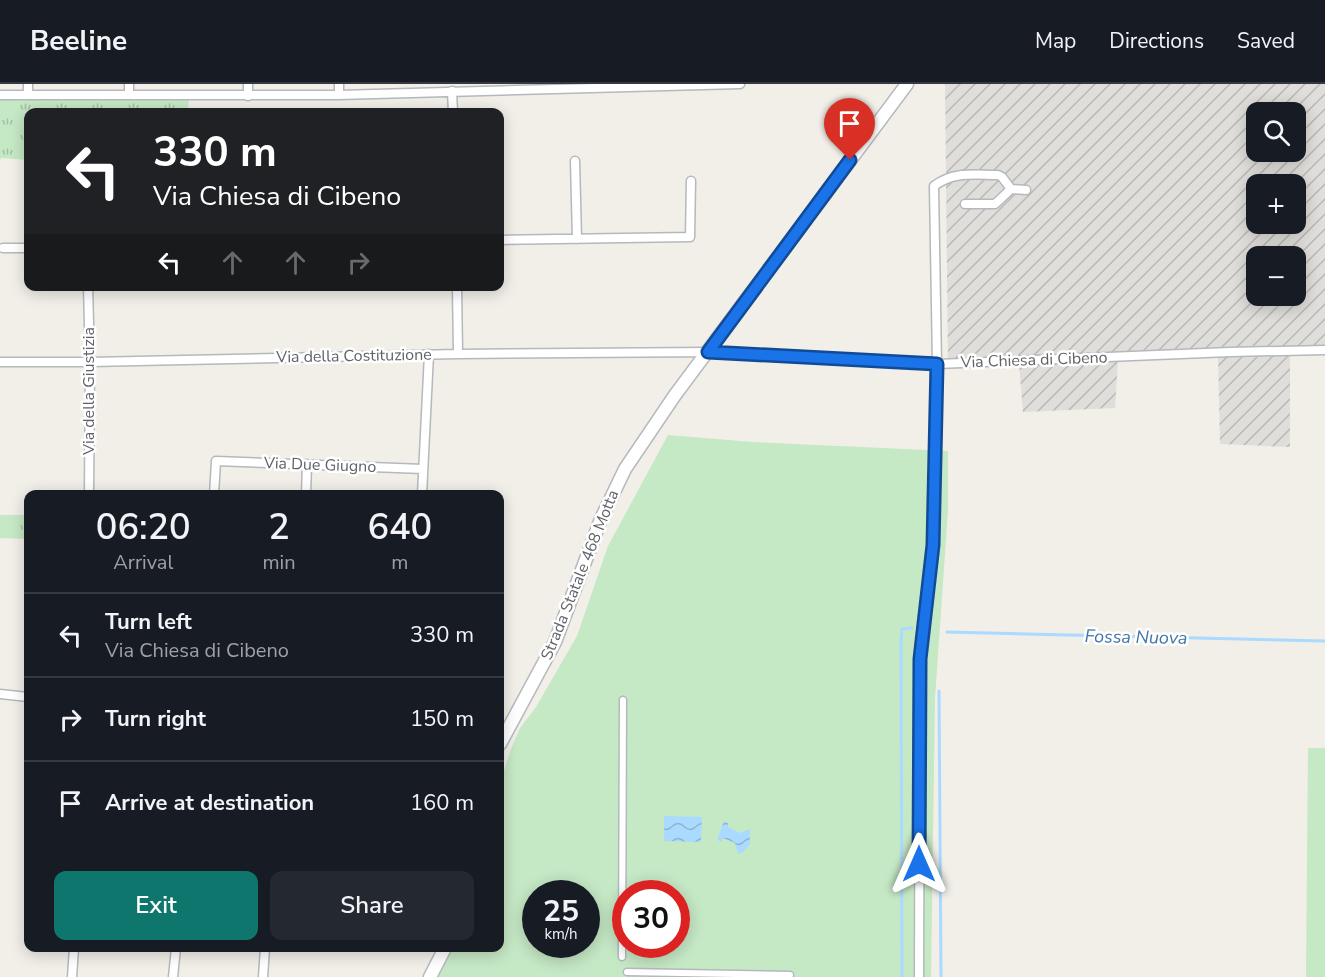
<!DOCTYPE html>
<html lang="en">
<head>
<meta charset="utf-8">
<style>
  body { margin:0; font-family:"Nunito Sans",sans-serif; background:#242831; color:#f1f3f6; height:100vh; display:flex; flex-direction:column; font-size:22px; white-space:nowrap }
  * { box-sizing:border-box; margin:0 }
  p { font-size:20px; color:#9ea1a6 }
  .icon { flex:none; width:33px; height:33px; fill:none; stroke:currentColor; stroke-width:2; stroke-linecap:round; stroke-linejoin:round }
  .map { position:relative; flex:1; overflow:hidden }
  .details { position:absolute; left:24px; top:406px; width:480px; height:462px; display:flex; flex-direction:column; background:#171b24; border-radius:12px; box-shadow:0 3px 15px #0003 }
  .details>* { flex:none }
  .banner { position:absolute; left:24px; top:24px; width:480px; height:183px; border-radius:12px; box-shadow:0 3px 15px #0003; background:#202124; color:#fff; overflow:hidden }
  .controls { position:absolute; left:1246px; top:18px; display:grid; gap:12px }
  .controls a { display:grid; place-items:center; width:60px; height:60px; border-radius:12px; background:#171b24; box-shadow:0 3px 15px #0003; font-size:30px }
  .speed { position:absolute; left:522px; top:796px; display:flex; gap:12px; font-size:30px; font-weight:700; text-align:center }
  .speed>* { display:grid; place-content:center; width:78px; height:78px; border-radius:50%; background:#171b24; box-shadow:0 3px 15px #0003; line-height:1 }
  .speed small { font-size:15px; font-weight:400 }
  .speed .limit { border:9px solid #d22; background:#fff; color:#111 }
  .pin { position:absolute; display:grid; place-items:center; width:51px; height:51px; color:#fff; margin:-62px -26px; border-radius:50% 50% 50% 0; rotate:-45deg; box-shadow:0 0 6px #0007 }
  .pin .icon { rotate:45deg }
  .me { position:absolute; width:66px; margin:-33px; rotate:0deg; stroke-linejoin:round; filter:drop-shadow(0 0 4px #0008) }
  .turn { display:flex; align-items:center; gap:21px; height:126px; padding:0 30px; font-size:27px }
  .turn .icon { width:78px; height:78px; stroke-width:2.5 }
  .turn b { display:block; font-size:42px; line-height:51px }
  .lanes { display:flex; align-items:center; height:57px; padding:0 30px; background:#0003; justify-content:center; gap:30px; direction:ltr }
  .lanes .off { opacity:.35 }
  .eta { display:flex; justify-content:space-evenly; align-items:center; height:102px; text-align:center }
  .eta b { font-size:36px; font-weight:600; line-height:42px }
  .action { display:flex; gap:12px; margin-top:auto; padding:12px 30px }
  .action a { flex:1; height:69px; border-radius:12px; background:#0f766e; color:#fff; font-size:24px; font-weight:600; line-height:69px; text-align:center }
  .action a+a { background:#242831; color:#f1f3f6 }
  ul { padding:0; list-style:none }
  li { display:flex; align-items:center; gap:18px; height:84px; padding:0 30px; border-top:2px solid #363941 }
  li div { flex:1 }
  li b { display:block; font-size:22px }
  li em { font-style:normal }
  header { display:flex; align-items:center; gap:36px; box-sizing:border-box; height:84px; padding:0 30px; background:#171b24; border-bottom:2px solid #363941 }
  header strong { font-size:28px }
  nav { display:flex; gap:33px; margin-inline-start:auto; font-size:21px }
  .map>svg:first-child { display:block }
  .industrial { fill:url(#industrial-furrows); fill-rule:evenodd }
  .park { fill:url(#park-tufts) }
  .garden { fill:#c5e8c5; fill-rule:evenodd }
  .water { fill:url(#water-waves) }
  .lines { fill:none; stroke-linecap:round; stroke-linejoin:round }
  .stream { stroke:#aadaff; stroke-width:3 }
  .pedestrian-casing { stroke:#b5b8bc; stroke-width:9 }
  .minor-casing { stroke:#b5b8bc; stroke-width:11 }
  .secondary-casing { stroke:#b6babf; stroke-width:15 }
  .pedestrian { stroke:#fff; stroke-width:6 }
  .minor { stroke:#fff; stroke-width:8 }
  .secondary { stroke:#fff; stroke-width:12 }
  .route-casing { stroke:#114b97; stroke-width:15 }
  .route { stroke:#1a73e8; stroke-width:10 }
  .labels { text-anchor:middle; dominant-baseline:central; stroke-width:5; stroke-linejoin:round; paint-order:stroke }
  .street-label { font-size:16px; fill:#5f6368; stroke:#fff }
  .water-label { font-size:18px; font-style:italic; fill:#4174aa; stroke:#fff }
</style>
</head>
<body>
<header>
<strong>Beeline</strong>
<nav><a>Map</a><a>Directions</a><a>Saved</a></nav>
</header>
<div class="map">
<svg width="1325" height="893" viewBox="0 0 1325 893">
  <defs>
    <pattern id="industrial-furrows" width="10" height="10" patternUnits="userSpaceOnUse" patternTransform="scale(1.5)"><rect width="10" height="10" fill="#e0deda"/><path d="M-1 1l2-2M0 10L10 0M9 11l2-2" fill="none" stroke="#b9b8b5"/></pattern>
    <pattern id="park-tufts" width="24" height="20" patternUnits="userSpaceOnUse" patternTransform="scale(1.5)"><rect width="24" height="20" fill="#c5e8c5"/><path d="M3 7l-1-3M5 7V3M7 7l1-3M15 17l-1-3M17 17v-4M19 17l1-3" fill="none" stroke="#a3c0a4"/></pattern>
    <pattern id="water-waves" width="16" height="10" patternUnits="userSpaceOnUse" patternTransform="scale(1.5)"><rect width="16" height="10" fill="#aadaff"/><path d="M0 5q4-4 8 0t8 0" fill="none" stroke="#8eb4d2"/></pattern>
  </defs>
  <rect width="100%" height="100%" fill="#f1efe8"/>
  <path class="industrial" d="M945,0h380v268l-35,1v94l-70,-3 -2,-88 -100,5 -3,47 -92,4 -4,-48 -71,4zM1257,28h39v40h-39zM1257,100h39v40h-39zM1257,172h39v40h-39z"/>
  <path class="park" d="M0,13h189l-1,15h-160v48l-27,-2 -1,3z
    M0,431h28v24l-28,-1z"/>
  <path class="garden" d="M668,351l84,7 196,9v59l-13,188 -4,279h-507l16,-29h60v-165l11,-34 9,-21 16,-21 41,-71 31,-90zM536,810h50v51h-50zM626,810h50v51h-50z
    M1308,664h17v229h-19z"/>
  <path class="water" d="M664,732l38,1 -1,25 -37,-1z
    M724,737l4,2v4l12,6 10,-4v15l-7,8 -5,2 -3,-11 -12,-5 -3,3 -3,-1z"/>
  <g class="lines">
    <path class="stream" d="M947,548l378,9
      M939,607l2,286
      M902,893l-1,-336 1,-12 10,-1"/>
    <g class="pedestrian-casing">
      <path id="pedestrian" d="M622,873l1,-257
        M627,888l163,3"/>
    </g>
    <g class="minor-casing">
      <path id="minor" d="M452,7l1,21
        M0,11h339l401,-11
        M28,11v-11
        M129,11v-11
        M339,11v-11
        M248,12v-12
        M575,77l2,78
        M965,120h30l16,-15
        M500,156l190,-3 1,-56
        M3,164h25
        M88,202l2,76 -1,133
        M457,202l1,68
        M0,278h90l368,-8 250,-2 229,12 293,-12 95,-2
        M214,411l2,-34 207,8
        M306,411l1,-31
        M422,411l7,-141
        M0,610l28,3
        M72,893l2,-29
        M173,893l3,-29
        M263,893l2,-29
        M919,893l1,-318 13,-114 4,-181 -3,-178c20,-15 40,-11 64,-11l4,2 9,12 15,1"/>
    </g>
    <g class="secondary-casing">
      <path id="secondary" d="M500,660l55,-102 46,-123 24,-50 50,-74 232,-311
        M430,893l15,-29"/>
    </g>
    <use href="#pedestrian" class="pedestrian"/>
    <use href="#minor" class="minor"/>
    <use href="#secondary" class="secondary"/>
  </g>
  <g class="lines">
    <g class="route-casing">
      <path id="route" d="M850,76l-142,192 229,12 -4,181 -13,114 -1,205"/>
    </g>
    <use href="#route" class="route"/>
  </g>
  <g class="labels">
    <g class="street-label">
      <text transform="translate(354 272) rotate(-1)">Via della Costituzione</text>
      <text transform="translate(1034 276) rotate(-2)">Via Chiesa di Cibeno</text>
      <text transform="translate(89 307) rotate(-90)">Via della Giustizia</text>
      <text transform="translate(320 381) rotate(2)">Via Due Giugno</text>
      <text transform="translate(580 491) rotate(-68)">Strada Statale 468 Motta</text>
    </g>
    <g class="water-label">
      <text transform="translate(1136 553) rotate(1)">Fossa Nuova</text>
    </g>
  </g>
</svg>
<div class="controls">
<a><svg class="icon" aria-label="search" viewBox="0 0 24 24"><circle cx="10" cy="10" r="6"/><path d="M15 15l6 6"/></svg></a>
<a>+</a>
<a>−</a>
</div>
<div class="speed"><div>25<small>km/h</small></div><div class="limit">30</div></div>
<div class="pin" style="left:850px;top:76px;background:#d93025"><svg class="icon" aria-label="arrive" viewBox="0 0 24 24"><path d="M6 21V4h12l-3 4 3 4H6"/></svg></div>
<svg class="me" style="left:919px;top:780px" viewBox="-20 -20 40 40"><path d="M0-17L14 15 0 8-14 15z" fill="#1a73e8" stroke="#fff" stroke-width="4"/></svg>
<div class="banner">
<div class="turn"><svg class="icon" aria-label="left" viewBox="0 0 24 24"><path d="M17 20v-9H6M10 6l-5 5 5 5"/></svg><div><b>330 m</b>Via Chiesa di Cibeno</div></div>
<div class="lanes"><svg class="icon" aria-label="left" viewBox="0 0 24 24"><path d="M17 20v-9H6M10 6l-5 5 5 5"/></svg><svg class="icon off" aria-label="ahead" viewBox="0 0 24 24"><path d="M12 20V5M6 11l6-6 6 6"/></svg><svg class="icon off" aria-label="ahead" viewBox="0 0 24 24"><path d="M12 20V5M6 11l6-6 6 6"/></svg><svg class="icon off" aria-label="right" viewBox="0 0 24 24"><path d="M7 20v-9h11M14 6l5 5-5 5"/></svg></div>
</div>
<section class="details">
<div class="eta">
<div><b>06:20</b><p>Arrival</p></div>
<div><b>2</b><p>min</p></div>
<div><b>640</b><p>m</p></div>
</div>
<ul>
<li><svg class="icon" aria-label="left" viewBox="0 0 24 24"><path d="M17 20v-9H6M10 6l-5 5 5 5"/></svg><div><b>Turn left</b><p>Via Chiesa di Cibeno</p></div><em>330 m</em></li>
<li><svg class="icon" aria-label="right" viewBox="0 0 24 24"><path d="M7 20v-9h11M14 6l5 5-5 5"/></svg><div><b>Turn right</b></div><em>150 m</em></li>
<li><svg class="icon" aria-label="arrive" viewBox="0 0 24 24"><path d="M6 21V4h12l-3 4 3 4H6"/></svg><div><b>Arrive at destination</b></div><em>160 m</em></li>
</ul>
<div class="action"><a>Exit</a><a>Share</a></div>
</section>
</div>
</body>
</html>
